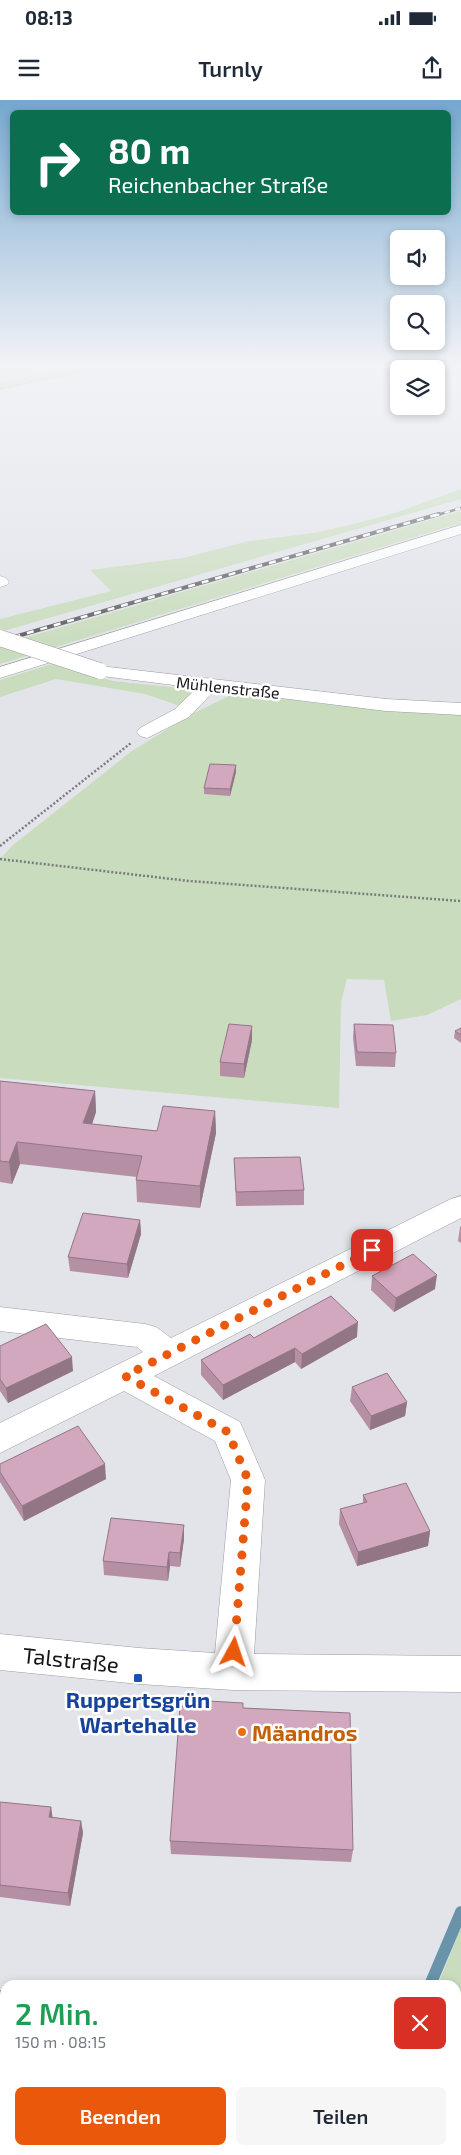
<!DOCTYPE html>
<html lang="de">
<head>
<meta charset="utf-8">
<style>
  body { margin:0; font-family:"Exo 2",sans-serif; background:#f6f6f7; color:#1f2937; height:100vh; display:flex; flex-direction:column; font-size:19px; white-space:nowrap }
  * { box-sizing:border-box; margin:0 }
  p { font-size:16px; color:#747a83 }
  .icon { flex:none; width:28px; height:28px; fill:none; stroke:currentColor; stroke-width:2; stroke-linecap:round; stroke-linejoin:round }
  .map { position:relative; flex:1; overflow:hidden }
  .sheet { position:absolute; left:0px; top:1880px; width:461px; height:175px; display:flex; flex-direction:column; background:#fff; border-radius:15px 15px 0 0; box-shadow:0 2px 8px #0003 }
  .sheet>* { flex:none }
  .hud { position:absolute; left:10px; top:10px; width:441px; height:105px; border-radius:8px; box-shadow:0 2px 8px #0003; background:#0b6e4f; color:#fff; overflow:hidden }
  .buttons { position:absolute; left:390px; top:130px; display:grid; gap:10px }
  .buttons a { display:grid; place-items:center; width:55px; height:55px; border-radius:8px; background:#fff; box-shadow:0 2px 8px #0003; font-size:25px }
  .pin { position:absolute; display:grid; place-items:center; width:42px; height:42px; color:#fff; margin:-21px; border-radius:10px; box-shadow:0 2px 8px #0006 }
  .me { position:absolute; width:55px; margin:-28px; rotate:5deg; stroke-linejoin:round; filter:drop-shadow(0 0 4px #0008) }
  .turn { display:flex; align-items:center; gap:18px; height:105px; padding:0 15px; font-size:22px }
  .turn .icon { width:65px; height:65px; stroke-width:2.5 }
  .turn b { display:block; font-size:35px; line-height:42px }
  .round { display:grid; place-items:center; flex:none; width:52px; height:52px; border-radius:8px; background:#f6f6f7 }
  .head { display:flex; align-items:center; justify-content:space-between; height:85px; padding:0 15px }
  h1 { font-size:30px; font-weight:600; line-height:38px; color:#1e9e55 }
  .cta { display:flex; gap:10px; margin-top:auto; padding:10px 15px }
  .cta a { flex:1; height:58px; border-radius:8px; background:#ea580c; color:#fff; font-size:20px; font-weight:600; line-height:58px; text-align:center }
  .cta a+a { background:#f6f6f7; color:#1f2937 }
  .status { display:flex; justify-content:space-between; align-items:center; height:35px; padding:0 25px; background:#fff; direction:ltr }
  .status svg { height:14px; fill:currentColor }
  header { display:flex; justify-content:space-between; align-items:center; height:65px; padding:0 15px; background:#fff; font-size:22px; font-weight:600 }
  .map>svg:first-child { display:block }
  .green { fill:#c9dcbd }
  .forest { fill:#a8bf9a }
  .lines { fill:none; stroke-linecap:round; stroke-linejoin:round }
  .stream { stroke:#6893a9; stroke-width:12 }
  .minor-casing { stroke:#9b9ca2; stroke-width:1 }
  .major-casing { stroke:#9b9ca2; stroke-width:1 }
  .path-far1 { stroke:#7a7b7f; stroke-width:1; stroke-dasharray:1 1; stroke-linecap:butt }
  .path { stroke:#7a7b7f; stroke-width:2.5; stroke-dasharray:2 2; stroke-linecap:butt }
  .minor { fill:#fff; fill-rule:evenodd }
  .major { fill:#fff; fill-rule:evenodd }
  .rail-far1-casing { stroke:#5f5f63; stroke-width:2.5 }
  .rail-casing { stroke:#5f5f63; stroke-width:4 }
  .rail-far1 { stroke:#fff; stroke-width:2; stroke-dasharray:5.5; stroke-linecap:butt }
  .rail { stroke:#fff; stroke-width:2.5; stroke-dasharray:7; stroke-linecap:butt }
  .minor-bridge-casing { stroke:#9b9ca2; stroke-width:17; stroke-linecap:butt }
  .minor-bridge { stroke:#fff; stroke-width:16 }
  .wall { fill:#b590a4 }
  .shaded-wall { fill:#937686 }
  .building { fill:#d2a8bf; stroke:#937686 }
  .route { stroke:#ea580c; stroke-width:9; stroke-dasharray:0 16.2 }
  .transit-dot { fill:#1a4fb4; stroke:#fff; stroke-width:2 }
  .food-dot { fill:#e8710a; stroke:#fff; stroke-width:2 }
  .labels { text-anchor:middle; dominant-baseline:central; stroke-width:5; stroke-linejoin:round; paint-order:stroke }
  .far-street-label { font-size:16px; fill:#151517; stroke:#fff }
  .near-street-label { font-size:22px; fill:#151517; stroke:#fff }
  .near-transit-label { font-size:22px; font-weight:bold; fill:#164399; stroke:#fff }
  .near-food-label { font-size:22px; font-weight:bold; fill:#c56008; stroke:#fff; text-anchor:start }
</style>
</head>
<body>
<div class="status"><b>08:13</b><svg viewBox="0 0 49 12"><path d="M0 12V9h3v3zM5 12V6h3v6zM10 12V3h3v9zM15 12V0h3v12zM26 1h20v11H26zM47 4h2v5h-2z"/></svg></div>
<header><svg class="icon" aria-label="menu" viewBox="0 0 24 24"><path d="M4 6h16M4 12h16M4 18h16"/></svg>Turnly<svg class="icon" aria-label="share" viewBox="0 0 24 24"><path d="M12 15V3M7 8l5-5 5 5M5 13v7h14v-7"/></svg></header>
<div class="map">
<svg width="461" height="2055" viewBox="0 0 461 2055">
  <rect width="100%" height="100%" fill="#e3e4ea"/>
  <path class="green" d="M0,265h84l-84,17z
    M461,389v10l-461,133v-13l111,-28 -21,-21 93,-12 66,-17 64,-8 41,-9 41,-11z
    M461,411v12l-461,141v-19z
    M52,564l61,17 76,8 2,5 -11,12 -35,-12 -89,-15 -56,18v-17z
    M247,594l84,11 130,10v284l-34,16 -36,6 -7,-41 -37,-1 -6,23 -2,106 -339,-30v-219l13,-14 119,-94 60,-37 37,-18z
    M461,1827v228h-146l2,-5h139v-165h-18z
    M119,2050h139l7,5h-150z"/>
  <path class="forest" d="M84,265h34l-118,25v-8z"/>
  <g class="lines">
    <path class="stream" d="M430,1885l31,-73
      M0,1896l5,1"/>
    <g class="minor-casing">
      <path id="minor" d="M0,476l6,2 3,4 -2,3 -7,2z
        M100,566l286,33 75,4v12l-75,-4 -171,-21 -26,27 -42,21 -7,-2 -3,-4 3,-4 35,-19 22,-21 -103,-13 -3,-4 3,-4z
        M461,1096v22l-307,158 86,46 25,58 -11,174 207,2v36l-228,-2 -94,-6 -139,-14v-36l139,14 76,5 16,-173 -16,-39 -91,-50 -124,62v-30l143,-71 -6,-5 -137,-16v-24l145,17 11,3 15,11 280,-139z"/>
    </g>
    <g class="major-casing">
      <path id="major" d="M461,425v9l-461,144v-11z"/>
    </g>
    <path class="path-far1" d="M0,289l111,-24"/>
    <path class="path" d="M0,746l131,-103
      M0,759l189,22 272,20"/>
    <use href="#minor" class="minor"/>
    <use href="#major" class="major"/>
    <g class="rail-far1-casing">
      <path id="rail-far1" d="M434,416l27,-8"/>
    </g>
    <g class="rail-casing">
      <path id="rail" d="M0,541l439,-127"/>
    </g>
    <use href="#rail-far1" class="rail-far1"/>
    <use href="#rail" class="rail"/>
    <g class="minor-bridge-casing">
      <path id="minor-bridge" d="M0,538l100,33"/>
    </g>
    <use href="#minor-bridge" class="minor-bridge"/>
  </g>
  <path class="wall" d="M236,665v7l-6,24 -26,-2v-6z
    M354,924l42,29 -1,14 -39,-1 -3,-28z
    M461,928v15l-7,-5 1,-7z
    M252,940l-8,38 -24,-2v-14z
    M0,981l95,10 1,21 -4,12 65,7 58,-20 1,22 -16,75 -63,-6 -1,-22 1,-3 -117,-13 -8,20 -12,-2z
    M234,1058l70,32v15l-68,1z
    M140,1120l1,14 -13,44 -58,-7 -2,-14z
    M461,1126v17l-3,-2 2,-14z
    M372,1176l63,13 -41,23 -23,-22z
    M357,1237l-56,32 -6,-7 -72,38 -22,-25v-15l53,-22z
    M0,1246l73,25 -65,32 -8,-12z
    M352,1287l55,15 -2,14 -35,14 -20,-29z
    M0,1364l106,15 -82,42 -24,-39z
    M363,1395l67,36 -2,15 -71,20 -18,-42 1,-15 23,-6z
    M184,1439l-4,28 -10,-1 -2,15 -64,-6 -1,-14z
    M243,1608l110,142 -2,12 -180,-8 -1,-13z
    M0,1702l51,5 1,10 29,4 2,12 -13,73 -70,-9z"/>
  <path class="shaded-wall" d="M236,665v7l-6,24v-7z
    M252,926v14l-8,38v-14z
    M95,991l1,21 -11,33 -2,-22z
    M215,1011l1,22 -16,75v-22z
    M17,1042l3,22 -8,20 -3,-22z
    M140,1120l1,14 -13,44 -1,-14z
    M437,1175l-2,14 -41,23 2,-14z
    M358,1222l-1,15 -56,32 1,-15z
    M295,1248v14l-72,38v-15z
    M72,1257l1,14 -65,32 -2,-15z
    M407,1302l-2,14 -35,14 1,-14z
    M105,1364l1,15 -82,42 -2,-15z
    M184,1425v14l-4,28v-14z
    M430,1431l-2,15 -71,20 1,-14z
    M169,1452l1,14 -2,15 -1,-14z
    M51,1707l2,13 -4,-3z
    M81,1721l2,12 -13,73 -2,-13z"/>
  <path class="building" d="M210,664l26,1 -6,24 -26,-1z
    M229,924l23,2 -8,38 -24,-2z
    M354,924l39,1 3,28 -39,-1z
    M461,928v7l-6,-4z
    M0,981l95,10 -12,32 74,8 6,-25 52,5 -15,75 -64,-6 6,-24 -125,-14 -8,20 -9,-1z
    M300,1057l4,33 -68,2 -2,-34z
    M83,1113l57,7 -13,44 -59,-7z
    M413,1154l24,21 -41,23 -24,-22z
    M331,1196l27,26 -56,32 -7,-6 -72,37 -22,-25 49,-26 4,4z
    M46,1224l26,33 -66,31 -6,-9v-33z
    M387,1273l20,29 -36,14 -19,-29z
    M78,1326l27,38 -83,42 -22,-34v-8z
    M406,1383l24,48 -72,21 -18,-43 27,-7 -4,-7z
    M111,1418l73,7 -4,28 -11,-1 -2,15 -64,-6z
    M208,1601l35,2v5l107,5 3,137 -183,-9 10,-135 27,1z
    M0,1702l51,5 -2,10 32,4 -13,72 -68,-8z"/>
  <linearGradient id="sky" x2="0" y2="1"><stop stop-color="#75a7cf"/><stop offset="0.48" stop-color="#f2f3f6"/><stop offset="1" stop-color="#f2f3f6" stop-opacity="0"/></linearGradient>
  <rect width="461" height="553" fill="url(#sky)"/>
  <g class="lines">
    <path class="route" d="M234,1552l14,-172 -20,-48 -103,-56 247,-126"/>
  </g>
  <rect class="transit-dot" x="133" y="1573" width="10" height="10" rx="2.5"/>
  <circle class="food-dot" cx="242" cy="1632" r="5"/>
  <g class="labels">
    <g class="far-street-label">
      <text transform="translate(228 587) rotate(6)">Mühlenstraße</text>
    </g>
    <g class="near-street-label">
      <text transform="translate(71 1559) rotate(6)">Talstraße</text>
    </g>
    <g class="near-transit-label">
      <text x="138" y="1599">Ruppertsgrün<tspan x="138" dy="25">Wartehalle</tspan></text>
    </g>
    <g class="near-food-label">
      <text x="252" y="1632">Mäandros</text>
    </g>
  </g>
</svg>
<div class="buttons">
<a><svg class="icon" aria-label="sound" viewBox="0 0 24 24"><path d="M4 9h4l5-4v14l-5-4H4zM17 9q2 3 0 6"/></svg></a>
<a><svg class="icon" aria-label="search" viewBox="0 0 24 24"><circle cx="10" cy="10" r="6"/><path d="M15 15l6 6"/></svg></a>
<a><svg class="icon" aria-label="layers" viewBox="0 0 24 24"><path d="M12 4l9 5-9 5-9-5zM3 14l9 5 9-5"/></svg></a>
</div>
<div class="pin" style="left:372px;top:1150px;background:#d93025"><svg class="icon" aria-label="arrive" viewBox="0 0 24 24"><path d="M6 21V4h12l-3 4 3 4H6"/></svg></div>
<svg class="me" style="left:234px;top:1552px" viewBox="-20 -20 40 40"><path d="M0-17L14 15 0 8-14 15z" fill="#ea580c" stroke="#fff" stroke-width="4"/></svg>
<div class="hud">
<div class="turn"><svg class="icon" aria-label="right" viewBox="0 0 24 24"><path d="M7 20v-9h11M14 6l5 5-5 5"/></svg><div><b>80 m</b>Reichenbacher Straße</div></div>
</div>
<section class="sheet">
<div class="head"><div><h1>2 Min.</h1><p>150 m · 08:15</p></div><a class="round" style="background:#d93025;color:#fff"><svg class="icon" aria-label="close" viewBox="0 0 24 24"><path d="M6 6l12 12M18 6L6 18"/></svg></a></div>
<div class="cta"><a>Beenden</a><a>Teilen</a></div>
</section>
</div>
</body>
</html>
